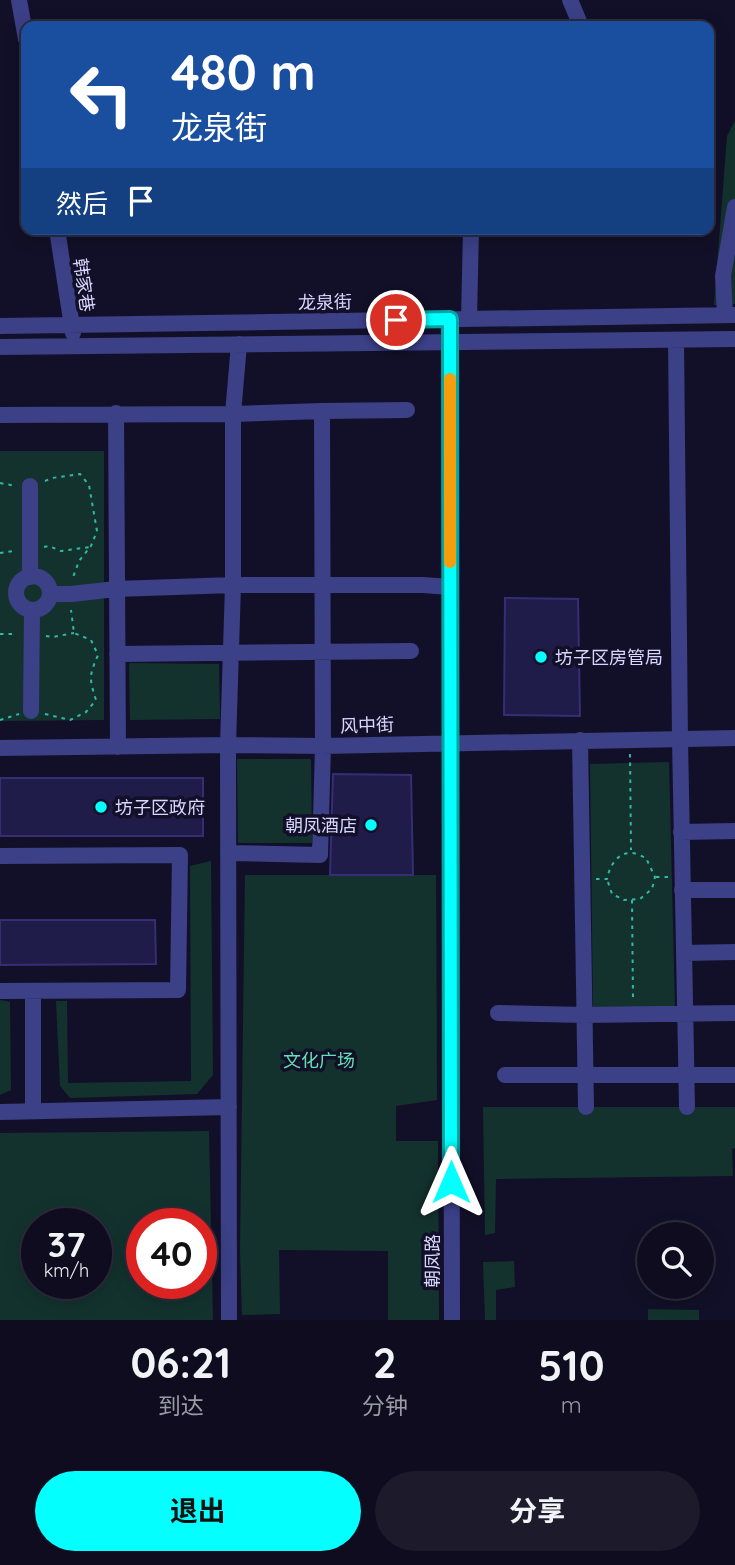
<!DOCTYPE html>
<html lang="zh">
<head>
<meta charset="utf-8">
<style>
  body { margin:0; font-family:Quicksand,"Noto Sans SC",sans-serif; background:#1c1a2b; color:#f1f3f6; height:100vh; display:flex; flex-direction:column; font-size:26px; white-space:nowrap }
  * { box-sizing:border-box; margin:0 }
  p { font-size:23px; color:#9b9ba4 }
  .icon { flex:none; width:38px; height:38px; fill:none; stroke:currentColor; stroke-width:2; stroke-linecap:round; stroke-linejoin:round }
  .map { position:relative; height:1320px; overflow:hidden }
  .sheet { display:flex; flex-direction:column; background:#0e0c1e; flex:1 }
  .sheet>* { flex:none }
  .banner { position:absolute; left:21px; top:21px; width:693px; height:214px; border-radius:14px; box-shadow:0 4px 18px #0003,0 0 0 2px #2e2c3c; background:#1a4fa0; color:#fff; overflow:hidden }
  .fabs { position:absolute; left:637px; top:1222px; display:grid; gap:14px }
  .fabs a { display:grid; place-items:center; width:77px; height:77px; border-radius:50%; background:#0e0c1e; box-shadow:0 4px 18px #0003,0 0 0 2px #2e2c3c; font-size:35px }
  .speed { position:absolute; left:21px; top:1208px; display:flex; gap:14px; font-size:35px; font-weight:700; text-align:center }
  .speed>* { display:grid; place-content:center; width:91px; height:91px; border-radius:50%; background:#0e0c1e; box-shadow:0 4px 18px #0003,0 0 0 2px #2e2c3c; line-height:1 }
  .speed small { font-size:18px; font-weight:400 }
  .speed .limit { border:10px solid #d22; background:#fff; color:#111 }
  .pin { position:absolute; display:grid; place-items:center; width:60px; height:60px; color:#fff; margin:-30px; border:4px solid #fff; border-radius:50%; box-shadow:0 2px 7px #0007 }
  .me { position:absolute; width:77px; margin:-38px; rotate:0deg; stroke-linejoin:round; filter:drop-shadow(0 0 5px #0008) }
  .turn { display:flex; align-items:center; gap:24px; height:147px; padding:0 35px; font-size:32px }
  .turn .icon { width:91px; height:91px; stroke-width:2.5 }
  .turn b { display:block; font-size:49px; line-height:60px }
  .then { display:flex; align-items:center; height:66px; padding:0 35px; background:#0003; gap:14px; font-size:26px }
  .eta { display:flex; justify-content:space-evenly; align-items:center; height:119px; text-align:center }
  .eta b { font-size:42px; font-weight:700; line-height:49px }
  .action { display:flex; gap:14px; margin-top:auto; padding:14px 35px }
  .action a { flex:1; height:80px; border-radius:42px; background:#03fffe; color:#111; font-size:28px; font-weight:700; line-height:80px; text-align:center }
  .action a+a { background:#1c1a2b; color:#f1f3f6 }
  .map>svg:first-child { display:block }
  .green { fill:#13322e; fill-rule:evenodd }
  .building { fill:#201c49; stroke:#352e75; stroke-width:2 }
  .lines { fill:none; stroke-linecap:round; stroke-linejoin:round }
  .path { stroke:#30baa3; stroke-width:2; stroke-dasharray:3.5 5; stroke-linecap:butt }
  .minor { stroke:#3b4087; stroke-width:16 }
  .route-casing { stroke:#02a6a5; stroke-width:18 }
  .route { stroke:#03fffe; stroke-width:12 }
  .slow { stroke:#f59e0b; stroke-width:12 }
  .poi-dot { fill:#03fffe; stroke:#121028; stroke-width:2.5 }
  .labels { text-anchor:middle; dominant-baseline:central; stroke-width:7; stroke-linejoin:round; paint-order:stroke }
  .street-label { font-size:18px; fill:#d7d7ff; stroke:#121028 }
  .poi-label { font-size:18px; fill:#d7d7ff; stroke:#121028; text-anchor:start }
  .park-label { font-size:18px; fill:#62e0b3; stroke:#121028 }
</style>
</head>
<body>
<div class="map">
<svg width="735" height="1320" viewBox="0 0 735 1320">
  <rect width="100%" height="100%" fill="#121028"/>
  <path class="green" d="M735,121v183l-21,1 13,-169z
    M0,451h104v269l-104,1z
    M129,663l90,1 1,55 -90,1z
    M237,759h74l1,84h-74z
    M669,762l6,246h-82l-3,-244z
    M211,861l2,214 -16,19 -127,4 -10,-12 -4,-85h11l1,82 123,-2 -1,-215z
    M245,875h191l1,225 -41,6v35h42l1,179h-51v-69l-109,-1 1,64 -38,1 -2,-65z
    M0,1000l10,2 1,88 -11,5z
    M483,1107h252v41l-3,1 1,27 -237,3 -1,54 -10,2z
    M209,1131l4,189h-213v-187zM37,1223h59v60h-59zM142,1223h59v60h-59z
    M514,1261l1,26 -19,3v30h-11l-2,-58z
    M648,1309l51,1v10h-51z"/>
  <path class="building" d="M505,598l73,1 2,117 -76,-1z
    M333,774l78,1 2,100h-83z
    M0,778h203v58h-203z
    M0,920h155l1,44 -156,1z"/>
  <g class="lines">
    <path class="path" d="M45,481l7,-3 28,-4 9,11 8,46 -6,15 -12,15 -7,19
      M0,483l16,3
      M44,547l5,-1 12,5 29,-4
      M0,553l14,-2
      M0,634h16
      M46,636l7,1 21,-4
      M45,714l25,6 16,-8 10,-12c-7,-22 -7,-24 2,-45l-7,-15 -17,-7 -3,-23
      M0,720l19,-6
      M630,754l1,96
      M656,877h12
      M596,879h11c2,-11 9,-25 22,-26 5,-1 12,3 17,5l9,19 -3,12 -12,10 -16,1 -12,-6 -5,-15
      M632,900l1,100"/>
    <path class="minor" d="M19,0l7,39
      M570,0l11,26
      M57,229l16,104
      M725,315l-2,-39 12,-69
      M450,319l2,1001
      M469,319l2,-90
      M0,326l735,-11
      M676,340l4,399 7,368
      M0,347l735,-8
      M116,413l2,334
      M0,415l233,-1 89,-3 85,-1
      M30,486v91
      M16 593a17 17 0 1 1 34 0a17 17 0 1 1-34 0Z
      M50,594h21l45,-5 117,-4h190l27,2
      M117,654l294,-3
      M31,711l1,-101
      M580,740l6,367
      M0,748l228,-3 95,1 412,-8
      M681,832l54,-1
      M228,853l92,2 3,-109 -1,-335
      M0,856l180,-1 -2,135 -178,1
      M682,890h53
      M684,953l51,-1
      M33,991v120
      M498,1013l86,2 151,-2
      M505,1075h230
      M0,1112l229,-5
      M229,1320l-1,-575 5,-160v-171l6,-70"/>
  </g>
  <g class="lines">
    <g class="route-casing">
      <path id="route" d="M396,320l54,-1 1,863"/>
    </g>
    <use href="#route" class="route"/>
    <path class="slow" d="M450,379v183"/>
  </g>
  <g class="poi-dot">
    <circle cx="541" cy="657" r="7"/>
    <circle cx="101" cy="807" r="7"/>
    <circle cx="371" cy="825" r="7"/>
  </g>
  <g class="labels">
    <g class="street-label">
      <text transform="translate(84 285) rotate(82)">韩家巷</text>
      <text transform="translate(325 302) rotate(-1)">龙泉街</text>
      <text transform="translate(367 725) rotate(-2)">风中街</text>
      <text transform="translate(432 1261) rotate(-90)">朝凤路</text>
    </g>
    <g class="poi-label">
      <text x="555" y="657">坊子区房管局</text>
      <text x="115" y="807">坊子区政府</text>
      <text x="357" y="825" text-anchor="end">朝凤酒店</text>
    </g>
    <g class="park-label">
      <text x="319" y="1060">文化广场</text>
    </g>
  </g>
</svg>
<div class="fabs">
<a><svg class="icon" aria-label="search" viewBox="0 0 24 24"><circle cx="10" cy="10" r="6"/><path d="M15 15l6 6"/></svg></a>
</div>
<div class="speed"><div>37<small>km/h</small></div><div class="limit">40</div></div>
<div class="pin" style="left:396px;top:320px;background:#d93025"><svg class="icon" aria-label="arrive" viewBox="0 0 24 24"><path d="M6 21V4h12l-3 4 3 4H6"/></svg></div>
<svg class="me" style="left:451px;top:1182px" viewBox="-20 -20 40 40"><path d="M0-17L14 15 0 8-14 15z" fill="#03fffe" stroke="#fff" stroke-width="4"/></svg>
<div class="banner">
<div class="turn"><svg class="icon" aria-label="left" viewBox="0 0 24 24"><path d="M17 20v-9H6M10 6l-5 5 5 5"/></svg><div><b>480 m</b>龙泉街</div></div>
<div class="then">然后<svg class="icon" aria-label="arrive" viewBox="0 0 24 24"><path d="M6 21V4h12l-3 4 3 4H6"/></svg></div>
</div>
</div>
<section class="sheet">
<div class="eta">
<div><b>06:21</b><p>到达</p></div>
<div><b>2</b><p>分钟</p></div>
<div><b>510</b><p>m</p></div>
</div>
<div class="action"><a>退出</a><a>分享</a></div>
</section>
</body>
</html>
